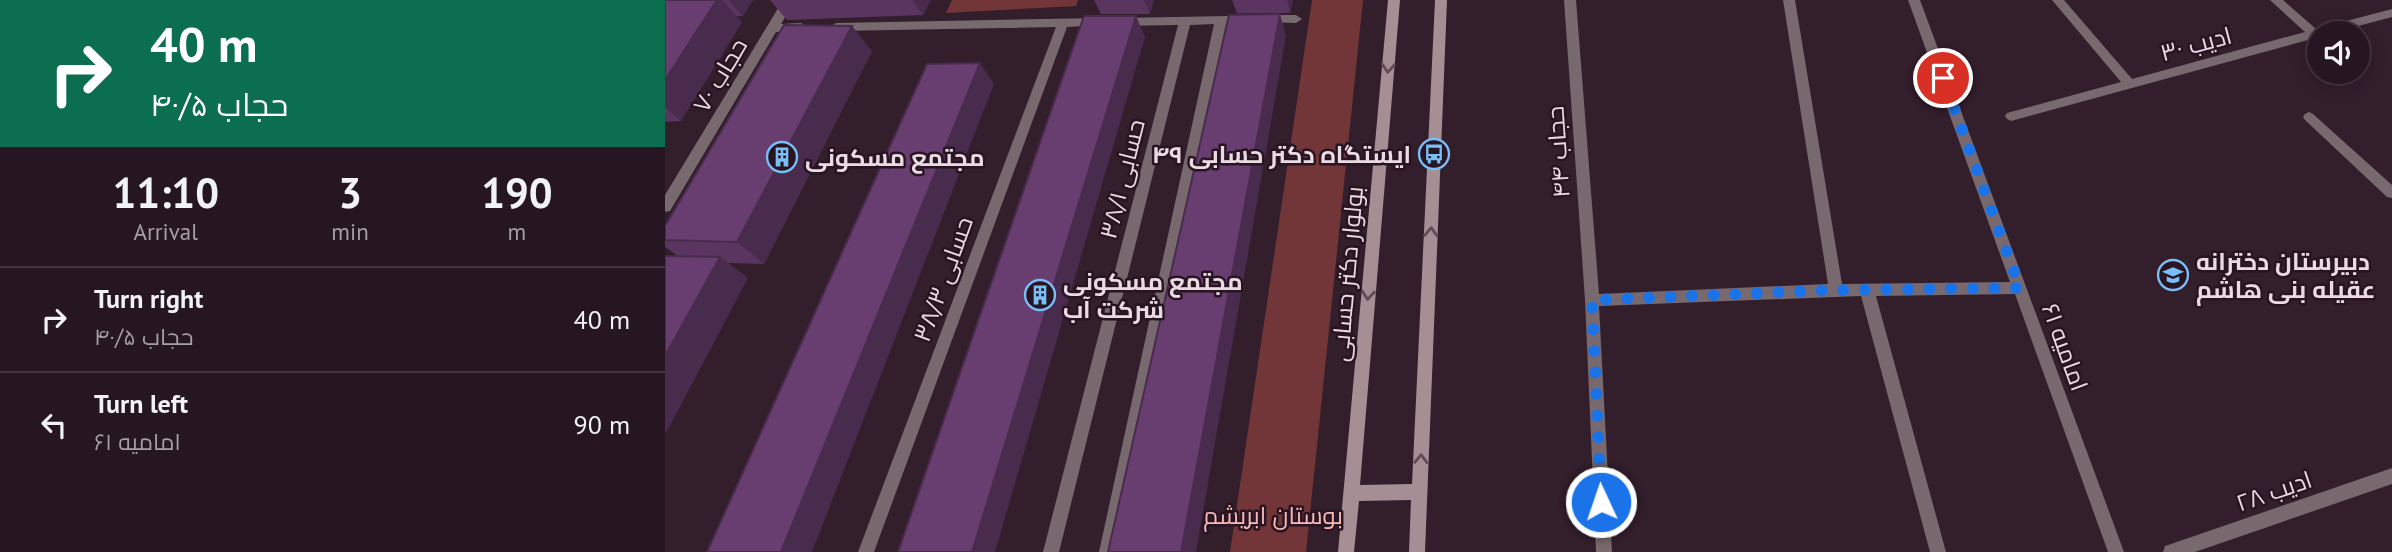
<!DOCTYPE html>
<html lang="en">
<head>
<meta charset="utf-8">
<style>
  body { margin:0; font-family:"PT Sans",Cairo,sans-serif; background:#2e1f2a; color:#f1f3f6; height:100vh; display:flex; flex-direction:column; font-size:26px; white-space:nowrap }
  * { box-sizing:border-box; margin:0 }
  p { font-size:23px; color:#a49fa5 }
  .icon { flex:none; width:38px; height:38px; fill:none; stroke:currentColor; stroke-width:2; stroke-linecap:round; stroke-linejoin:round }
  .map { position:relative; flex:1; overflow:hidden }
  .details { display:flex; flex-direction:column; background:#261621; width:665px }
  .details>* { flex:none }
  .top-card { background:#0b6e4f; color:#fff; overflow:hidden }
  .tools { position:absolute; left:1642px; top:21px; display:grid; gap:14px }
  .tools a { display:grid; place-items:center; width:63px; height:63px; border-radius:50%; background:#261621; box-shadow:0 4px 18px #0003,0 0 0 2px #42353f; font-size:35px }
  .pin { position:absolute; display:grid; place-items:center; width:60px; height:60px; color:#fff; margin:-30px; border:4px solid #fff; border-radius:50%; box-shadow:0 2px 7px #0007 }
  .me { position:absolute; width:77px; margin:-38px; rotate:357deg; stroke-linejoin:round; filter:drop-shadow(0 0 5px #0008) }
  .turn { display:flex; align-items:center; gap:24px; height:147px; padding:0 35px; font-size:32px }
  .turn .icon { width:91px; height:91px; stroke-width:2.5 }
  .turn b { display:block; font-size:49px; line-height:60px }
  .eta { display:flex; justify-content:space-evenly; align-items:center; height:119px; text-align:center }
  .eta b { font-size:42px; font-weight:600; line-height:49px }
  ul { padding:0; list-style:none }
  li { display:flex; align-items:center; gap:21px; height:105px; padding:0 35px; border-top:2px solid #42353f }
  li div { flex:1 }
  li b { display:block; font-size:26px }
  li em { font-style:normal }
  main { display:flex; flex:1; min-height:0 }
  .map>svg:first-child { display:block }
  .green { fill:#733638 }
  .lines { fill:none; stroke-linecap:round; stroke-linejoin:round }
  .minor { fill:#77696d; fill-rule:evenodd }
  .secondary { fill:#a58f95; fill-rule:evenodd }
  .wall { fill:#593560 }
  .shaded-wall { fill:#492b4e }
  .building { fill:#683e70; stroke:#492b4e; stroke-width:2 }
  .oneway { stroke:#614b56 }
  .route { stroke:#1a73e8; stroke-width:12; stroke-dasharray:0 21.6 }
  .labels { text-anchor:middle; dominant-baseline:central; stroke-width:5; stroke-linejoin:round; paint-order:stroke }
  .street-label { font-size:24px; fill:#e9dae3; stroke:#291422 }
  .poi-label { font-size:24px; font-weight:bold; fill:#e9dae3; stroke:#291422; text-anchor:start }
  .park-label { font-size:24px; fill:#f9b9b9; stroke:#291422 }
</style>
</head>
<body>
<main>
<section class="details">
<div class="top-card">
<div class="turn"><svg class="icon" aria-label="right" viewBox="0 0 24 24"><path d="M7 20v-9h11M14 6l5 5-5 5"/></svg><div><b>40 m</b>حجاب ۴۰/۵</div></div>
</div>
<div class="eta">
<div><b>11:10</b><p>Arrival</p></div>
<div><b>3</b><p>min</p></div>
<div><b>190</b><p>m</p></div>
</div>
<ul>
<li><svg class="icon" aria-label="right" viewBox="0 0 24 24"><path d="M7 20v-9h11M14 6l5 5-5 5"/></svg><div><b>Turn right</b><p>حجاب ۴۰/۵</p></div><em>40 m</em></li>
<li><svg class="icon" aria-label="left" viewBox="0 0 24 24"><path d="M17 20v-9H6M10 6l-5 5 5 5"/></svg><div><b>Turn left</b><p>امامیه ۶۱</p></div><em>90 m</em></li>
</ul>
</section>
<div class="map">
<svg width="1727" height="552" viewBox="0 0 1727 552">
  <rect width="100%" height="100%" fill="#331e2c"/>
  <path class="green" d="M287,0h126l-2,6 -130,7z
    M647,0h51l-57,552h-76z"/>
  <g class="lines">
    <path class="minor" d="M118,0h12l-14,24 20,-1 6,4 -6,4 -25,1 -106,179 -5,1v-17z
      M899,0h12l23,294 229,-10 -45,-284h12l47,284 168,-2 -102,-282h12l204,552h-16l-93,-258 -139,2 70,256h-16l-69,-256 -262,10 13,246h-16l-11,-252z
      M1387,0h12l68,79 173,-47 -35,-32h13l33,29 76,-20v8l-60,16h-13v4l-308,84 -4,-2 -2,-3 2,-3 114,-31z
      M598,15h33l6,4 -6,4 -37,-1 -2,-3z
      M563,16l6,4 -8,4 -111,528h-16l115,-528 -24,1 -131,527h-16l135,-527 -59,1 -6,-4 6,-4z
      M434,18l4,1v6l-36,2 -193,525h-16l198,-525 -220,4 -6,-4 6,-4z
      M1644,112l4,2 79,71v13l-5,-1 -82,-77 -2,-3 2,-3z
      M1727,468v16l-197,68h-32l2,-6 6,-2z"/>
    <path class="secondary" d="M723,0h12l-40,485 52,-1 23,-484h12l-22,552h-16l2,-52 -52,1 -5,51h-16z"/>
  </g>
  <path class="wall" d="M0,0h88l-10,16h-7l6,6 -61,99 -16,1z
    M105,0h161l-8,15 -136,5z
    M429,0h60l-4,14h-49z
    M567,0h61l-3,13h-53z
    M207,51l-108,213 -36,-1 20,15 -70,-22 -13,-9v-21z"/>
  <path class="shaded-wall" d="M52,0h5l20,22 -61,99 -16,-14v-27z
    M63,0h25l-10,16z
    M247,0h19l-8,15z
    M479,0h10l-4,14z
    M622,0h6l-3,13z
    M615,14l6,22 -90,516h-15z
    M471,16l9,21 -150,515h-23z
    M187,26l20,25 -108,213 -27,-22z
    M315,63l14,21 -182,468h-31z
    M55,257l28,21 -83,157v-79z"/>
  <path class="building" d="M0,0h52l-52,80z
    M615,14l-99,538h-73l121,-537z
    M419,16h52l-164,536h-74z
    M119,25l68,1 -115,216 -72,-2v-14z
    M315,63l-199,489h-74l220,-488z
    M0,256l55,1 -55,99z"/>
  <defs><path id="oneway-chevron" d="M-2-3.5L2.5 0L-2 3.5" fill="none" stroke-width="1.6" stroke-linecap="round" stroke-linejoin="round" transform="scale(1.75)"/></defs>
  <g class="oneway">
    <use href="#oneway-chevron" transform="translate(723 68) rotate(95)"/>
    <use href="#oneway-chevron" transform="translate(766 232) rotate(-88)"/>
    <use href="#oneway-chevron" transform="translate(703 295) rotate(95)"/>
    <use href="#oneway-chevron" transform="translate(756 459) rotate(-88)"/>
  </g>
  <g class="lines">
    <path class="route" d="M936,502l-9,-202 244,-10 184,-2 -77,-210"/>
  </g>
  <defs>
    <g id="bus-ring" transform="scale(1.575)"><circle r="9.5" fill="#291422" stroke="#78bff7" stroke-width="1.5"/><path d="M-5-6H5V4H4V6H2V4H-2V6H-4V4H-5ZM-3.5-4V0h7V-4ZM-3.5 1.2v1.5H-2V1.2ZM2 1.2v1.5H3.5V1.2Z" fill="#78bff7"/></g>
    <g id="building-ring" transform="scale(1.575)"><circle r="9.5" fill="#291422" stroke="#78bff7" stroke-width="1.5"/><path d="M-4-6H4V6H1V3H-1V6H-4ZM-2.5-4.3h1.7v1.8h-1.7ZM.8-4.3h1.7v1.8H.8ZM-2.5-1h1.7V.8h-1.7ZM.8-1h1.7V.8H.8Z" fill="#78bff7"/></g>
    <g id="school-ring" transform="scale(1.575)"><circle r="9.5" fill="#291422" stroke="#78bff7" stroke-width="1.5"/><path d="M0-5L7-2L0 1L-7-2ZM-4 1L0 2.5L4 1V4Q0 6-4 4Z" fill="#78bff7"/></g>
  </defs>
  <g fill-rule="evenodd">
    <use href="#bus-ring" x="769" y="154"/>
    <use href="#building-ring" x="117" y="157"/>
    <use href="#school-ring" x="1508" y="275"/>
    <use href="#building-ring" x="375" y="295"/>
  </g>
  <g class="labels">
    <g class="street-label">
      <text transform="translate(1531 44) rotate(-15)">ادیب ۳۰</text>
      <text transform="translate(55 75) rotate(-59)">حجاب ۷۰</text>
      <text transform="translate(893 152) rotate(-94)">حجاب ۴۴</text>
      <text transform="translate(457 179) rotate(-76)">حسابی ۳۸/۱</text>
      <text transform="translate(682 274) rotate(-85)">بولوار دکتر حسابی</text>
      <text transform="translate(278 279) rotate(-70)">حسابی ۳۸/۳</text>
      <text transform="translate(1400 347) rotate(70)">امامیه ۶۱</text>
      <text transform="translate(1609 491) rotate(-19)">ادیب ۲۸</text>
    </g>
    <g class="poi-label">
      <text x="746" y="154" text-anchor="end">ایستگاه دکتر حسابی ۴۹</text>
      <text x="140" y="157">مجتمع مسکونی</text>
      <text x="1531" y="261">دبیرستان دخترانه<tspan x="1531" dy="28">عقیله بنی هاشم</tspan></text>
      <text x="398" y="281">مجتمع مسکونی<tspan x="398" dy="28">شرکت آب</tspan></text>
    </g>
    <g class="park-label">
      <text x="608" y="515">بوستان ابریشم</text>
    </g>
  </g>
</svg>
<div class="tools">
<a><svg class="icon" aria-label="sound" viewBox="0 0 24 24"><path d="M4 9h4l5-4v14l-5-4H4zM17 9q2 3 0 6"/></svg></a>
</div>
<div class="pin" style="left:1278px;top:78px;background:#d93025"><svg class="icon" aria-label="arrive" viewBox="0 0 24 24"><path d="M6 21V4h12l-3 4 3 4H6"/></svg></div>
<svg class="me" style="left:936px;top:502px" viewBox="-20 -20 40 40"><circle r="17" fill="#1a73e8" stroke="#fff" stroke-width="3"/><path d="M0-11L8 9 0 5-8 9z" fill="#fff"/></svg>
</div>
</main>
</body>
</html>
